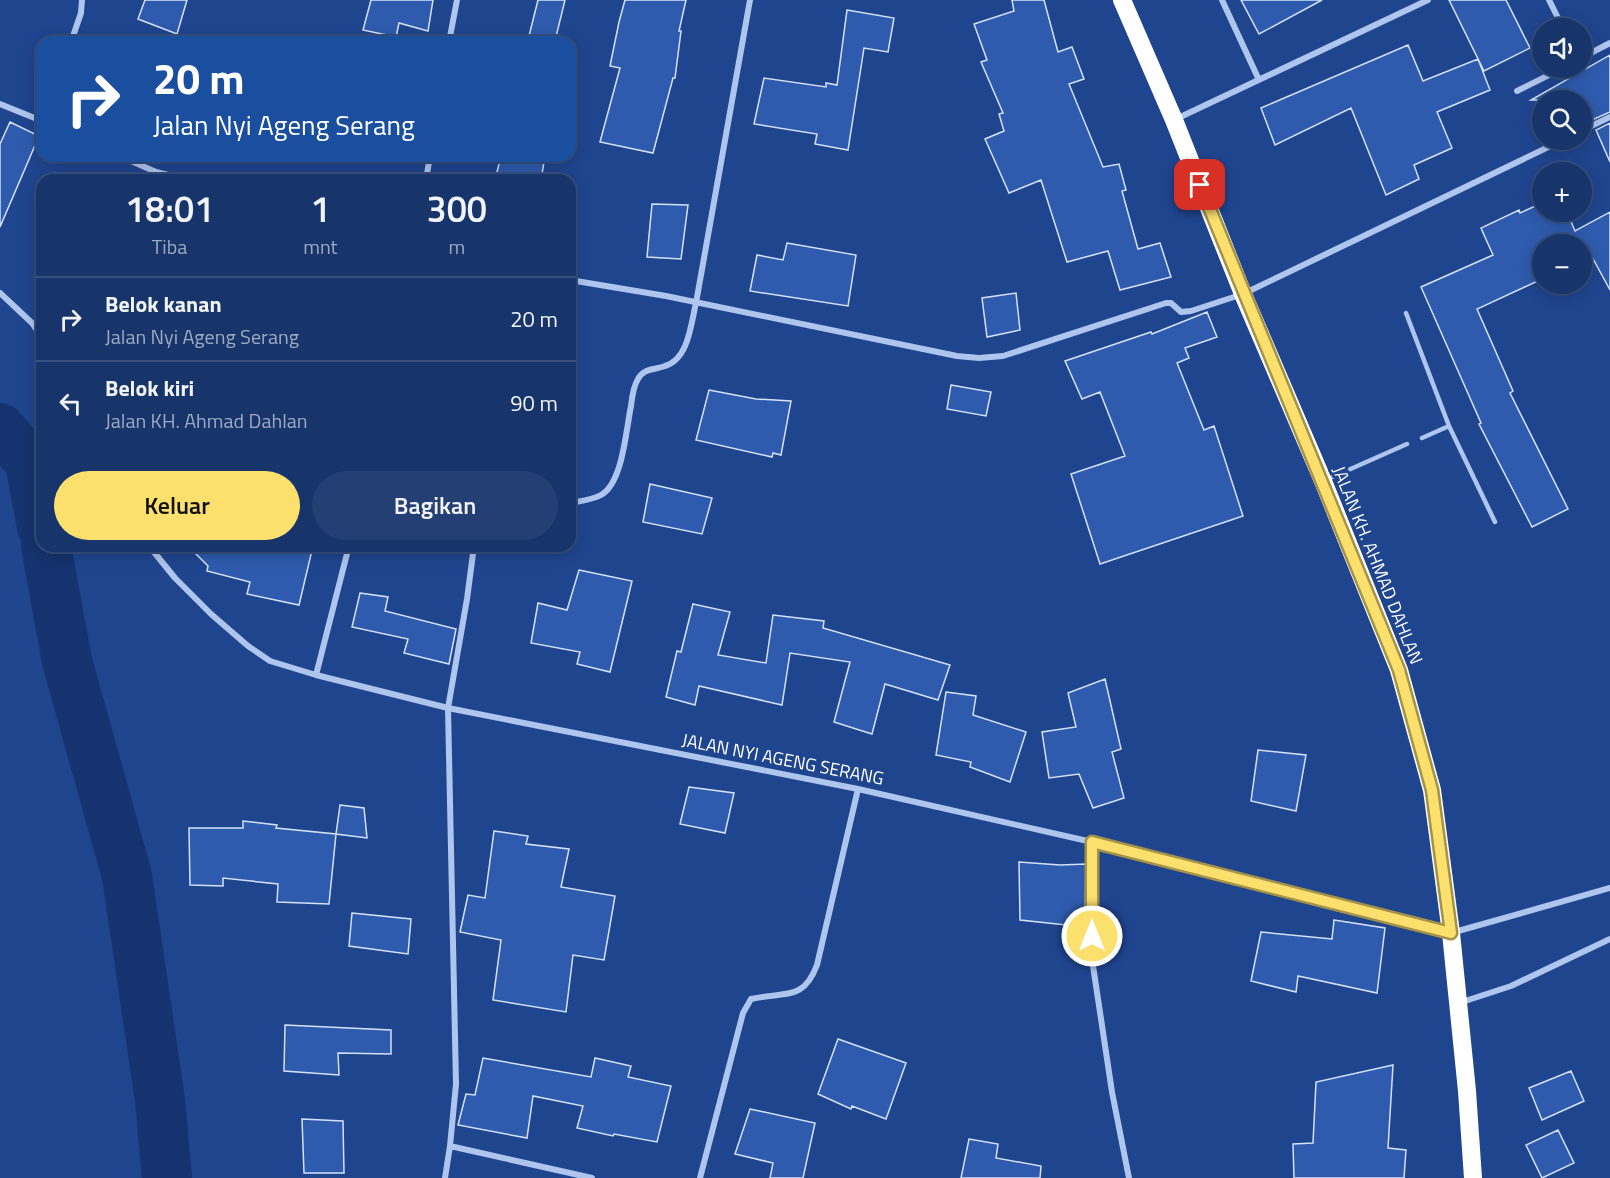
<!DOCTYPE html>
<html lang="id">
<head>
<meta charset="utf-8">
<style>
  body { margin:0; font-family:"Titillium Web",sans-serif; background:#243f73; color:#f1f3f6; height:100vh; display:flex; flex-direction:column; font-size:22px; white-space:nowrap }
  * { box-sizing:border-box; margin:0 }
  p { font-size:20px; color:#9eaac1 }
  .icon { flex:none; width:33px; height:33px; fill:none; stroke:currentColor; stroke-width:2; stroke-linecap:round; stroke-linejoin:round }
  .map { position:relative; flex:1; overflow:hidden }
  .sheet { position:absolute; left:36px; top:174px; width:540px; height:378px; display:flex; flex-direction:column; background:#17346b; border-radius:18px; box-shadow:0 3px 15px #0003,0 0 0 2px #364f7e }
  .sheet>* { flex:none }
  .banner { position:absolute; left:36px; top:36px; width:540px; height:126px; border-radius:18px; box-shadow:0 3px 15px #0003,0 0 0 2px #364f7e; background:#1a4fa0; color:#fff; overflow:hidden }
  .tools { position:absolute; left:1532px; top:18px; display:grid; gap:12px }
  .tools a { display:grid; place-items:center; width:60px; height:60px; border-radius:50%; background:#17346b; box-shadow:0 3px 15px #0003,0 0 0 2px #364f7e; font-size:30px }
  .pin { position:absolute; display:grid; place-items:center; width:51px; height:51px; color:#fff; margin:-26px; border-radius:12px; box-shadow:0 3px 9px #0006 }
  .me { position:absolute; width:66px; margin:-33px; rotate:0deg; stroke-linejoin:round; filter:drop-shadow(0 0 4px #0008) }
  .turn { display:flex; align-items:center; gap:21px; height:126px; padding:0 18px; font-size:27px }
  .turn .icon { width:78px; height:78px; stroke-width:2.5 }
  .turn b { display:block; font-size:42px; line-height:51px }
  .eta { display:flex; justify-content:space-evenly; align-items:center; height:102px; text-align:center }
  .eta b { font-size:36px; font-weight:600; line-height:42px }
  .button { display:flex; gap:12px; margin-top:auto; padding:12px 18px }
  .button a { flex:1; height:69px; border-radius:36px; background:#fbe06e; color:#111; font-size:24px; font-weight:600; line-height:69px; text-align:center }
  .button a+a { background:#243f73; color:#f1f3f6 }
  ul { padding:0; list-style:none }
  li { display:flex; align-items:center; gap:18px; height:84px; padding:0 18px; border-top:2px solid #364f7e }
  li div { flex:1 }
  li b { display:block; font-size:22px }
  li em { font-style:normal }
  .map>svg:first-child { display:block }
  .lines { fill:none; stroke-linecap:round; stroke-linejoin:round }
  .river { stroke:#15336e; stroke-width:50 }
  .building { fill:#2e5bad; stroke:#d4e1f9; stroke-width:1.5 }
  .lane { stroke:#aec5ed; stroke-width:4.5 }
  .street { stroke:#aec5ed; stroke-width:6 }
  .highway { stroke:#fff; stroke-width:18 }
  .route-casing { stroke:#a39248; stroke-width:15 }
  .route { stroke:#fbe06e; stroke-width:10 }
  .labels { text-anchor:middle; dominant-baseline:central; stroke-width:6; stroke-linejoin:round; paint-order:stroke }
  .street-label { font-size:18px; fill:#fff; stroke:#1f458f }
</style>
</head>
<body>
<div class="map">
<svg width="1610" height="1178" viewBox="0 0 1610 1178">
  <rect width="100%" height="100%" fill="#1f458f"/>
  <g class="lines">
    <path class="river" d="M0,428l30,34 12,65
      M46,546l21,115 60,215 33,224 7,78"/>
  </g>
  <path class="building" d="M145,0h42l-10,34 -39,-15z
    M371,0h62l-5,31 -29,-8 -3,14 -33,-7z
    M538,0h27l-10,41 -26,-5z
    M625,0h61l-7,31h2l-6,47h-2l-20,75 -53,-11 20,-74 -10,-2 9,-44z
    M1012,0h32l14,52 14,-5 12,32 -15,5 34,83 16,-3 7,26 -4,1 16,58 22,-6 11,34 -51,13 -12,-39 -41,11 -26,-82 -32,13 -24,-54 19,-8 -5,-17 4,-1 -22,-51 6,-2 -13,-36 40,-13z
    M1241,0h81l-63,34z
    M1449,0h57l24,48 -46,23z
    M847,10l47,8 -6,34 -24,-4 -16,102 -33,-6 2,-10 -63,-10 10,-46 62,9v-4l11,2z
    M1408,45l15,36 55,-22 12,31 -53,22 15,36 -38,17 5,14 -33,16 -35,-87 -76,37 -14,-37z
    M1610,55v57l-18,8 -9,-20h-52z
    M10,122l29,14 -39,91v-83z
    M1610,123v39l-14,-32z
    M501,156h44l-4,24h-46z
    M1542,203v9h25l8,19 35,-19v78l-18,-33 -11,4v-17h-39v35l-65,30 36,82 -3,2 58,116 -36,18 -53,-103 2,-1 -60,-136 72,-32 -12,-27 38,-18 1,3z
    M652,204l36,1 -7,54 -34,-2z
    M787,243l69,12 -8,51 -98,-15 7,-36 26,5z
    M1016,293l4,37 -33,7 -5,-39z
    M1207,312l10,25 -32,11 4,10 -12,5 27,67 10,-4 29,90 -143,48 -29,-90 54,-18 -25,-64 -18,7 -17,-38 86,-29 1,2z
    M951,385l40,7 -5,24 -39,-7z
    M709,390l47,9 35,2 -10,54 -8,-2 -1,4 -76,-17z
    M650,484l62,14 -10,36 -59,-12z
    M188,546h125l-14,59 -52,-11 3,-12 -43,-11 1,-5z
    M579,570l53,11 -22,91 -33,-8 3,-12 -49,-9 7,-40 29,7z
    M360,593l28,4 -3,14 71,18 -7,35 -45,-11 4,-14 -56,-12z
    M693,604l37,8 -12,43 48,8 7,-48 51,6 -1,7 127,37 -12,35 -53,-16 -13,50 -38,-12 16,-60 -60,-9 -8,52 -83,-19 -4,19 -29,-8 11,-46 4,1z
    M1105,679l16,70 -9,3 12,46 -31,10 -14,-34 -30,4 -7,-46 34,-5 -8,-34z
    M946,692l30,4 -3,19 53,17 -16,50 -40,-15 1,-5 -35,-7z
    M1258,750l48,5 -10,56 -45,-10z
    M689,787l45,6 -9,40 -45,-9z
    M340,805l24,3 3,30 -31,-4z
    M243,821l34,4 -1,3 60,6 -7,70 -52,-2 1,-18 -55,-6v8l-33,-1 -1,-57h54z
    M494,831l34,5 -2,8 43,5 -8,38 54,9 -11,64 -31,-5 -7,57 -73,-12 8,-60 -41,-8 8,-37 17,3z
    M1019,862l41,3 26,-1 -1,63 -65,-7z
    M352,913l59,6 -3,35 -59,-8z
    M1334,920l51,8 -8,65 -79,-17 -2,16 -45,-11 10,-49 71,7z
    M285,1025l106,5v24l-53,-1 1,22 -55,-4z
    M838,1039l68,24 -20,56 -34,-13 -1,3 -33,-15z
    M483,1058l108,19 4,-19 36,8 -3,11 43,9 -14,56 -43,-8 -1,2 -36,-8 6,-22 -50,-10 -6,42 -69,-13 8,-31 9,1z
    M1393,1065l-5,83 18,2 -2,28h-110l-1,-34 20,-1 3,-61z
    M1571,1071l13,30 -42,19 -13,-32z
    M750,1109l65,14 -12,55h-33l3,-15 -38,-9z
    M302,1119l41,2 1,52h-40z
    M1558,1130l16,33 -32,15 -16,-33z
    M969,1139l29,5 -2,14 45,8 -1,12h-79z"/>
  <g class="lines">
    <path class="lane" d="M1406,313l43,113 46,96
      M1422,438l27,-12
      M1328,479l79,-35"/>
    <path class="street" d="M1222,0l37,80
      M1549,0l14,28
      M71,42l10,-29 1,-13
      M449,42l8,-42
      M1581,58l29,-15
      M1517,91l46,-23
      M0,104l42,17
      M1176,119l252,-119
      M1581,131l29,-14
      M120,156l36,16 32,8
      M426,180l4,-24
      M570,280l96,16 291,60 22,2 24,-2 163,-53h5l10,9 10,-1 52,-17 320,-154
      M0,293l32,30 10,14
      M570,503c10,-2 22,-3 31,-8 22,-12 25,-66 30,-89 1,-9 2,-19 7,-27 6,-11 16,-9 27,-13 24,-7 26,-43 31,-63l54,-303
      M149,546l26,32 36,36 37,32 22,15 46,14 132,33 410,81 234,53 359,91 159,-45
      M316,675l33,-129
      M1092,842v117l20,133 17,86
      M1459,1003l52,-17 99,-47
      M450,1146l142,32
      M445,1178l5,-32 6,-62 -8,-376 19,-109 7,-53
      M700,1178l43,-165 8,-14c34,-8 52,3 66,-34l41,-176"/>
    <path class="highway" d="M1122,0l52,120 69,174 80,187 76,189 33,120 19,143 16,158 6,87"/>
  </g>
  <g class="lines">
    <g class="route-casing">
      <path id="route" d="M1092,936v-94l359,91 -19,-143 -33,-120 -199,-485"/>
    </g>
    <use href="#route" class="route"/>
  </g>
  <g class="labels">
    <g class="street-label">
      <text transform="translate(1378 565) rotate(68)">JALAN KH. AHMAD DAHLAN</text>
      <text transform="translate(783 759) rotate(11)">JALAN NYI AGENG SERANG</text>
    </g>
  </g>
</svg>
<div class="tools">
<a><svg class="icon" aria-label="sound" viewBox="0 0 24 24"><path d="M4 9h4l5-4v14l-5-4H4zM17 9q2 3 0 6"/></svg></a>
<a><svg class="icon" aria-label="search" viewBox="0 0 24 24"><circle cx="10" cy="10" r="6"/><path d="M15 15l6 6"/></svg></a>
<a>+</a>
<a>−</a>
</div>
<div class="pin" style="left:1200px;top:185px;background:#d93025"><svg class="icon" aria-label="arrive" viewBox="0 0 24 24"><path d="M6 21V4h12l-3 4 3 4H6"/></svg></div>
<svg class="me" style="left:1092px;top:936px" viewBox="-20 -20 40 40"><circle r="17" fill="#fbe06e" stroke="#fff" stroke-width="3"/><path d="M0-11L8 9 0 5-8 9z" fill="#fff"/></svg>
<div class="banner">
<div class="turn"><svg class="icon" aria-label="right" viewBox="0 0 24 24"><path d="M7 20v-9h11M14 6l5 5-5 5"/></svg><div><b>20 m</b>Jalan Nyi Ageng Serang</div></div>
</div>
<section class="sheet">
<div class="eta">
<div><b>18:01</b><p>Tiba</p></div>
<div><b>1</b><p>mnt</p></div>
<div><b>300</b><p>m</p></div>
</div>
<ul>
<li><svg class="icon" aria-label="right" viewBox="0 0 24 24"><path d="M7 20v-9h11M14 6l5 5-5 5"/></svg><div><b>Belok kanan</b><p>Jalan Nyi Ageng Serang</p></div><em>20 m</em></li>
<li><svg class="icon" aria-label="left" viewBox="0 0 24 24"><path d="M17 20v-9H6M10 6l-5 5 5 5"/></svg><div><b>Belok kiri</b><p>Jalan KH. Ahmad Dahlan</p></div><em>90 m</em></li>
</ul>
<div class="button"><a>Keluar</a><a>Bagikan</a></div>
</section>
</div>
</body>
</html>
